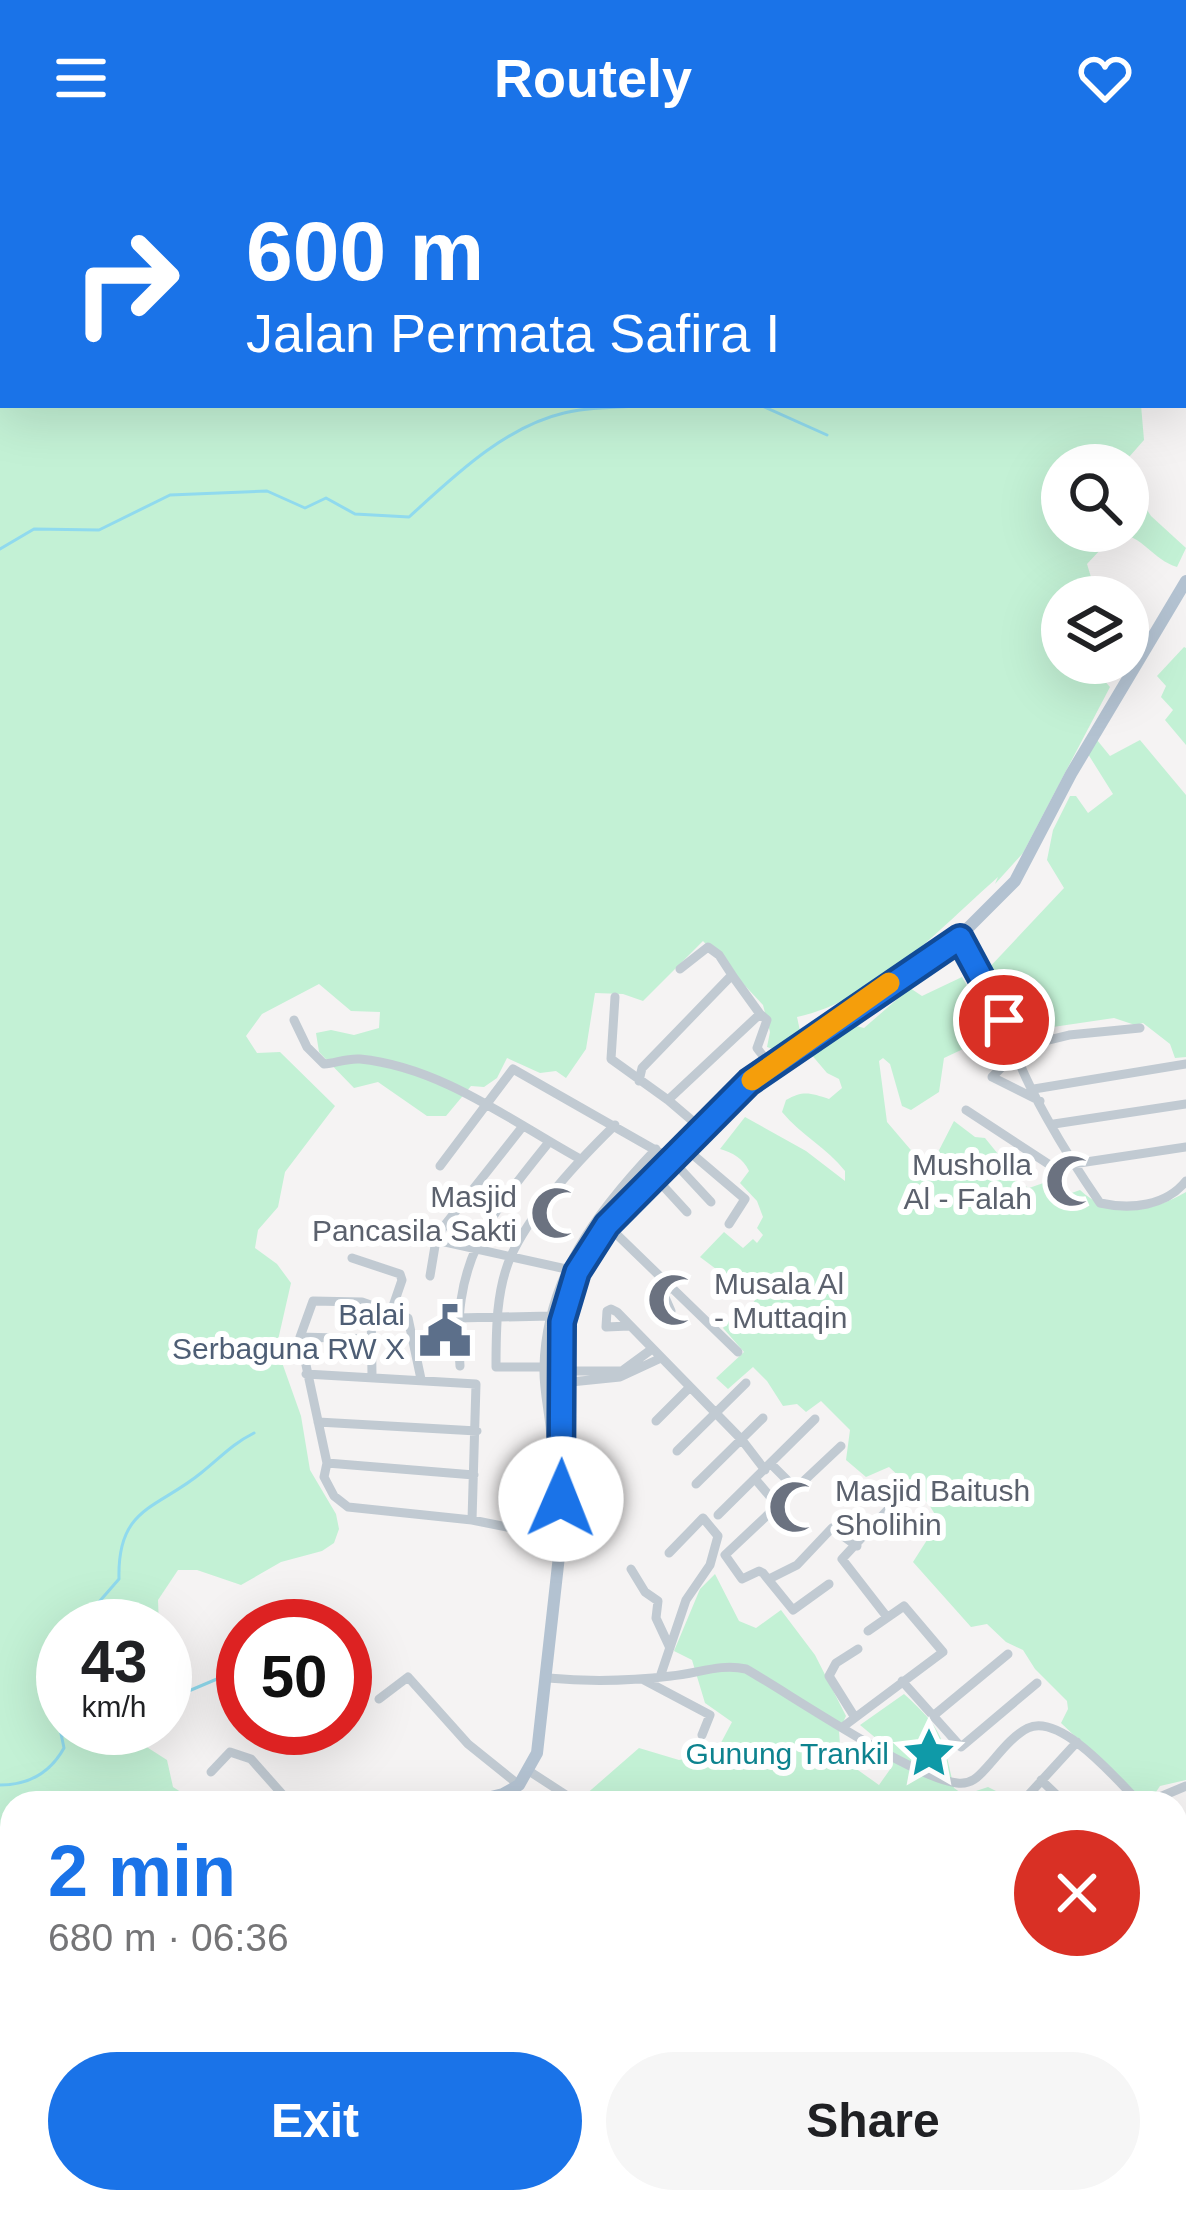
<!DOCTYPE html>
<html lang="en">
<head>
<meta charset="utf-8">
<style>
  body { margin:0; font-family:Arial,sans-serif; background:#f6f6f6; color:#202124; height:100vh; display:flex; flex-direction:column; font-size:45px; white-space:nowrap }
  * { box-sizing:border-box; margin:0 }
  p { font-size:39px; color:#757577 }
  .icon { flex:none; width:66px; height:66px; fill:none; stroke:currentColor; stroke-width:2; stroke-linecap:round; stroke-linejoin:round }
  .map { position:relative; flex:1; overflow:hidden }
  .sheet { position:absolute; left:0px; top:1635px; width:1188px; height:423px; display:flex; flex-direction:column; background:#fff; border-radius:36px 36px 0 0; box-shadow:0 12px 48px #0002 }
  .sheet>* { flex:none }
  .hud { position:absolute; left:0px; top:0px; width:1188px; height:252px; box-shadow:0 12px 48px #0002; background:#1a73e8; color:#fff; overflow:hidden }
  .controls { position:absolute; left:1041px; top:288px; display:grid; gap:24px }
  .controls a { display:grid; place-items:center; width:108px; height:108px; border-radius:50%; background:#fff; box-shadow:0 12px 48px #0002; font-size:60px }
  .speed { position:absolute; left:36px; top:1443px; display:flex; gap:24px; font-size:60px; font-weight:700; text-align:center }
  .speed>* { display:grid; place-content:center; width:156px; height:156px; border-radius:50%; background:#fff; box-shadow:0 12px 48px #0002; line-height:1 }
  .speed small { font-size:30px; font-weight:400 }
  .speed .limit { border:18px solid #d22; background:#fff; color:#111 }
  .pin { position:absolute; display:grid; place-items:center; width:102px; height:102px; color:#fff; margin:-51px; border:6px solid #fff; border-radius:50%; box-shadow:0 3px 12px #0007 }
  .me { position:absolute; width:132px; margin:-66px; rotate:1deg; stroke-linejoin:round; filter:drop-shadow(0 0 9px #0008) }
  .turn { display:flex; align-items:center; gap:42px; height:252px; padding:0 48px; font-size:54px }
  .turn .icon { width:156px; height:156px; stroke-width:2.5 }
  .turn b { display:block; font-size:84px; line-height:102px }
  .round { display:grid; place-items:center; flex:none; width:126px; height:126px; border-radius:63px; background:#f6f6f6 }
  .head { display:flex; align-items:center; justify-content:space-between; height:204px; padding:0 48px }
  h1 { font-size:72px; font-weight:600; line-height:90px; color:#1a73e8 }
  .primary-button { display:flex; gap:24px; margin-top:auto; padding:24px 48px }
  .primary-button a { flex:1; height:138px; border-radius:72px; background:#1a73e8; color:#fff; font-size:48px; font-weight:600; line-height:138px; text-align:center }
  .primary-button a+a { background:#f6f6f6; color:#202124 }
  header { display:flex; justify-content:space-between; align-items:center; height:156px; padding:0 48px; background:#1a73e8; color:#fff; font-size:54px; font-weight:600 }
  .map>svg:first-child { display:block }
  .green { fill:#c3f1d5 }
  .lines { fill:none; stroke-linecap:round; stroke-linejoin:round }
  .stream { stroke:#90daee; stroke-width:3 }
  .minor { stroke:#c1cad2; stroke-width:9 }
  .major { stroke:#b3c2d1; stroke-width:12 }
  .route-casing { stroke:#114b97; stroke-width:30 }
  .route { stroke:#1a73e8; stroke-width:21 }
  .slow { stroke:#f59e0b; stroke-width:21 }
  .labels { text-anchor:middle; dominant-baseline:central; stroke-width:12; stroke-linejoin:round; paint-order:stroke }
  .worship-label { font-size:30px; fill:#5b616d; stroke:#fff; text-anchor:end }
  .service-label { font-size:30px; fill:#4e5e75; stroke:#fff; text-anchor:end }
  .culture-label { font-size:30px; fill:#0d838f; stroke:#fff; text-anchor:end }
</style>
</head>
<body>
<header><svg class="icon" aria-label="menu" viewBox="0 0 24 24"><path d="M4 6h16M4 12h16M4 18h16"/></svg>Routely<svg class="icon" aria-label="heart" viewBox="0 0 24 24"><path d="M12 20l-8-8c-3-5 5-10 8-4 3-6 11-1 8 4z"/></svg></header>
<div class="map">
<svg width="1186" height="2057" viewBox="0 0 1186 2057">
  <rect width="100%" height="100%" fill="#f5f3f3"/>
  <path class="green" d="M0,0h211l-208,3v246h1138l3,35 -22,25h-60v66h66v-50l23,35 35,32 -9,19c-24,-7 -34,-32 -61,-34l-29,31 10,33h-35v66h27l21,24 -87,166 -28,31 3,-7c-59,52 -122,123 -201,140l3,14 -21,20 -12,-4 3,-15 -7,-27 -60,-64 -60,60 -20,-7 -28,-1 -9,56 -20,29 -10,-7 -16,2 -33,-15 -10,20 -13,9 -13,-1 -25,30h-19l-49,-34 -24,6 -35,-36 -3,-19 15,-3 23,5 25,-7 1,-16 -29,-1 -32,-27 -57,30 -16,22 11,17 23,-1 55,54 -50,66 -7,35 -20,23 -3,18 22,16 14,19 -13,57 1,14 22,62 9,54 26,44 3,15 -5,14 -12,8 -41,11 -40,23 -44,-15h-19l-20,30 1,26h-96v102h79l-5,6 5,10 25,16 6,27 25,16h-186v399h29l-2,11h-39z
    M280,0h877l-878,3z
    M1184,491l2,1v97l-21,-25 8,-10 -12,-13 5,-11 -9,-10z
    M1097,584l13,16 30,-16 46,55v262l-11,1 -5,-14 -27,-21 -8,2 -21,-7 -61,9 -7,-27 -36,16 -24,-45 78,-83 -17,-28 6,-30 17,-34h6l12,17 25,-19 -25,-40z
    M962,821l33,57 -51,24 -5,34 -28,18 -9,-4 -12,-42 -7,-6 -4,3 8,61 46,54 7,-3 -6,-13 20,-39 21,16 10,1 13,16c-1,21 16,25 31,34l23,-8 14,15 14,-5c30,29 72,22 106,2v588l-26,6 -4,6 -19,3 -76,-72 7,-14 -1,-8 -32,-32 -12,-19 -17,-8 -19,-18 -16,3 -58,-65 14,-22 9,-24 -8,-13 -39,-36 -23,10 -20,-17 4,-30 -29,-29 -15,11 -9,-8 -14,2 -16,-25 -14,-14 -25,22 -12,-11 28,-26 -21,-24 11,-14 9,1 13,-16 -56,-42 24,-25 19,16 10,-9 4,4 6,-8 -6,-7 6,-11 -6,-16 -17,-18 9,-12c-6,-13 -16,-18 -29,-22l25,-32 61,34 39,30v-10c-18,-23 -44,-36 -63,-59l4,-12c17,-10 25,-7 43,-1l13,-11 -3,-9 -12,-6 -17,-20 38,-29 16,4 46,-40 12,8z
    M715,1418l24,47 17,7 25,-18 34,45 31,61 -7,15 2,27 38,27 12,-17 -2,-19 -29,-24 44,-31c40,36 39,45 50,94l10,7 24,-8 14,7 4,9h-430l63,-55 40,12 36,-6 17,-32 -27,-19 -13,-43 -18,-9 26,-62z
    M1176,1865l10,4v188h-410l22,-11h378z
    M148,2046h83l3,11h-88l6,-5z
    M289,2046h53l-7,11h-51l-2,-3z
    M487,2046h136l-10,11h-120z"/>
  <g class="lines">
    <path class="stream" d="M760,249l67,30
      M0,393l34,-20 65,1 71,-35 97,-4 38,17 21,-10 29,16 54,3c44,-40 95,-90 155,-104 27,-7 58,-5 85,-8
      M78,1470l41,-47c-2,-72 38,-70 82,-106 19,-15 31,-29 53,-40
      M165,1545l78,-33
      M63,1579c25,9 43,12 64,-7
      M0,1629c29,0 50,-12 64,-37l-4,-19 3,-17
      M220,2057l7,-11"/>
    <path class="minor" d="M1185,18l1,-1
      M1185,64h1
      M1185,144l1,2
      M960,782l48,90c10,49 63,133 92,175 31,7 66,3 86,-22
      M951,789l45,79 15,17
      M680,813l28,-22 11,8 15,23
      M615,841l-4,62 57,41
      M294,864l13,27 17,17c12,-1 23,-6 36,-5 81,8 151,62 220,100
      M1015,892l54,-13 71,-7
      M1016,897l-24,24 48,24
      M639,925l3,-13 88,-91 4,1 26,36
      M1034,933l152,-25
      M966,954l87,57 133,-20
      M1054,968l132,-20
      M702,973l-34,-29 92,-86 7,6 -10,28 13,17
      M685,992l60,51 -16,25
      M440,1010l73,-97 158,90 40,43
      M654,1020l33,36
      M607,1069l131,127
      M436,1084l130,29
      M352,1102l48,16 2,6 -11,32
      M430,1120l6,-36 8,-14 79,-100
      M371,1149l1,71
      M457,1162l94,-2
      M662,1166l9,-11 -7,-16 7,-10
      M629,1170l-23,1 1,-16 4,-2 6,3 125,128 23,30
      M300,1181l72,2
      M460,1210c-9,-104 27,-147 89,-224
      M544,1211h-48c0,-36 0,-77 15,-111 21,-46 68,-96 104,-131
      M560,1215h62l30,-22
      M306,1218l170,10 -4,136
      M421,1223l-13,-61 -46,-16 -49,-1 -13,36 27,126 -3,14 10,19 14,11 124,13 89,18
      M561,1227l59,-6 41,-19
      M656,1265l34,-34
      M318,1266l159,9
      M677,1295l69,-68
      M327,1307l147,12
      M771,1308l25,25
      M756,1324l22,26
      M696,1328l67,-66
      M718,1359l97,-96
      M542,1378c1,-31 8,-61 9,-92 0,-25 -8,-50 -7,-75 2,-89 53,-156 112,-218
      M631,1413l14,23 13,9 -2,17 14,30
      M769,1423l28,-14 35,-37 25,18
      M829,1428l-36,26 -30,-37 -4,-2 -17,8 -17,-24 116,-109
      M887,1461l-45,-58 52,-56
      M660,1521l26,-77 24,-35 8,-29 -15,-18 -34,35
      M548,1522c42,4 82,3 123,-2 26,-2 49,-13 75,-7 47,27 165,108 211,114 15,2 22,-7 31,-17 11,-12 24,-30 40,-38 33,-15 89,52 110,73
      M644,1524l66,35 -8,20
      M902,1525l59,66 76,-64
      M379,1543l29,-22 60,67 51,41
      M854,1560l-25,-40 7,-13 22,-14
      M933,1560l75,-62
      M844,1570l99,-74 -39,-46 -36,25
      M529,1615l40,26
      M211,1616l19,-20 21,7 39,44
      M1041,1624l24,23
      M1155,1643l31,-13
      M1021,1647l56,-61
      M1176,1682l10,9
      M1176,1753l10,4
      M248,2046l7,11
      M407,2046l8,11
      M638,2046l28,11
      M369,2057l14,-11
      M438,2057l22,-11
      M622,2057l14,-11
      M752,2057l11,-11"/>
    <path class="major" d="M467,1647l36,-9 16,-9 18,-32 24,-215 1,-217 15,-49 30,-47 142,-143 133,-94 69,-43 64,-64 56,-107 115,-193
      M92,2057l9,-11"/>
  </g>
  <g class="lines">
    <g class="route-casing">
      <path id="route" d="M561,1343l1,-177 15,-50 30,-47 142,-143 211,-144 44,82"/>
    </g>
    <use href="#route" class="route"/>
    <path class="slow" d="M752,924l137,-97"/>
  </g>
  <defs>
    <g id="mosque-bare" transform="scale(4.14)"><path d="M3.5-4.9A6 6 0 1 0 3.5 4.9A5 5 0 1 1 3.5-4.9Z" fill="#6b7280" stroke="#fff" stroke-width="2.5" paint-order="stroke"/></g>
    <g id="civic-bare" transform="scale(4.14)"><path d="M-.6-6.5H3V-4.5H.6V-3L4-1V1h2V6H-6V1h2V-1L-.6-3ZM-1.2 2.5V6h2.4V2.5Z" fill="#5c6f8a" stroke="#fff" stroke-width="2.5" paint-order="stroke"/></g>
    <g id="sight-bare" transform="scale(4.14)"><path d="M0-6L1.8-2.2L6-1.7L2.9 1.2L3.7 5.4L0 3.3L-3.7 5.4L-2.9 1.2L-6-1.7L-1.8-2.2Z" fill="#0f9aa8" stroke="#fff" stroke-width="2.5" paint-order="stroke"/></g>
  </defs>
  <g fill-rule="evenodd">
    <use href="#mosque-bare" x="1072" y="1025"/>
    <use href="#mosque-bare" x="557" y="1057"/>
    <use href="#mosque-bare" x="674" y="1144"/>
    <use href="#civic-bare" x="445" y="1175"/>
    <use href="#mosque-bare" x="795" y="1351"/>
    <use href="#sight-bare" x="929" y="1597"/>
  </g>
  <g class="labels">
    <g class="worship-label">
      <text x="1032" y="1008">Musholla<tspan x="1032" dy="34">Al - Falah</tspan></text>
      <text x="517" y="1040">Masjid<tspan x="517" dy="34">Pancasila Sakti</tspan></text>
      <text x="714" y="1127" text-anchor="start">Musala Al<tspan x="714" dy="34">- Muttaqin</tspan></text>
      <text x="835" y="1334" text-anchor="start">Masjid Baitush<tspan x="835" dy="34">Sholihin</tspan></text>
    </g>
    <g class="service-label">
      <text x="405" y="1158">Balai<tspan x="405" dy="34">Serbaguna RW X</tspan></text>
    </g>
    <g class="culture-label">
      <text x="889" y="1597">Gunung Trankil</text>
    </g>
  </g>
</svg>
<div class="controls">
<a><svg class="icon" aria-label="search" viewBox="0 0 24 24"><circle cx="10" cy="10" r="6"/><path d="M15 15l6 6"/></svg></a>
<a><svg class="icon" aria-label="layers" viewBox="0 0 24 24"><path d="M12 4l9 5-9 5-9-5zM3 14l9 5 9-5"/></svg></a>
</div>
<div class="speed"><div>43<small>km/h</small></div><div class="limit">50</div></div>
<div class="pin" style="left:1004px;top:864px;background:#d93025"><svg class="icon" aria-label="arrive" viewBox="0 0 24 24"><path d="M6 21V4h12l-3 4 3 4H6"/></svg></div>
<svg class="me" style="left:561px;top:1343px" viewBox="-20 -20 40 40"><circle r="19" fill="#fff"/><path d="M0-13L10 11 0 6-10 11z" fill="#1a73e8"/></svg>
<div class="hud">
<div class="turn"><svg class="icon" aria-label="right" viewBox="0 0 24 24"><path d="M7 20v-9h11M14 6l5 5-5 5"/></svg><div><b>600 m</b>Jalan Permata Safira I</div></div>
</div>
<section class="sheet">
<div class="head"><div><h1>2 min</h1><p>680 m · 06:36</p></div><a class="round" style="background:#d93025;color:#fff"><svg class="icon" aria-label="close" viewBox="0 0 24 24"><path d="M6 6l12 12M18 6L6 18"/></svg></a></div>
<div class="primary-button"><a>Exit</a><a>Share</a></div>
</section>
</div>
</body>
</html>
